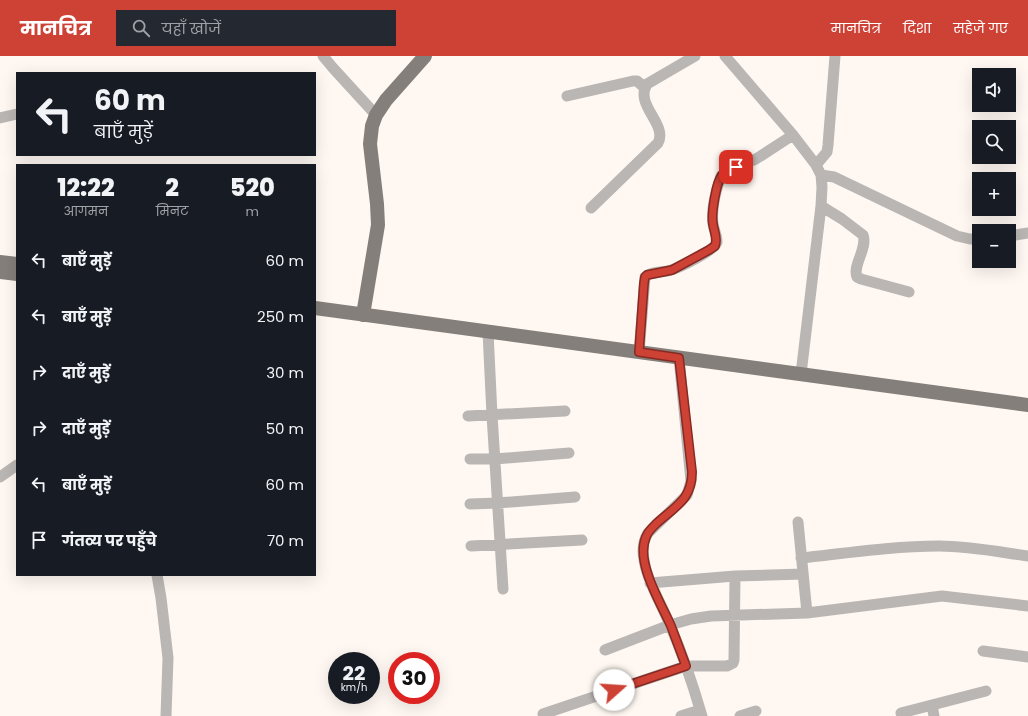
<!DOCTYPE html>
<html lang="hi">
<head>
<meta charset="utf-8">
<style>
  body { margin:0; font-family:Poppins,"Noto Sans Devanagari",sans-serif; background:#242831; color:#f1f3f6; height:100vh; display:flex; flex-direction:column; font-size:15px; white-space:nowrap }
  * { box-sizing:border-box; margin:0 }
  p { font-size:13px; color:#9ea1a6 }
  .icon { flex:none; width:22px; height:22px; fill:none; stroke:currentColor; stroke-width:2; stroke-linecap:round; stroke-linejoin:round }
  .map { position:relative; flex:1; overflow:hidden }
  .drawer { position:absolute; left:16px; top:108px; width:300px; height:412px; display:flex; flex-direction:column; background:#171b24; border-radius:0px; box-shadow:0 4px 16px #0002 }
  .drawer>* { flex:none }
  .hud { position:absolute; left:16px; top:16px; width:300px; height:84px; border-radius:0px; box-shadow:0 4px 16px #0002; background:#171b24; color:#f1f3f6; overflow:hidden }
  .tools { position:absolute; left:972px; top:12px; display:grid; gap:8px }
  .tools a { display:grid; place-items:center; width:44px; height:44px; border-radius:0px; background:#171b24; box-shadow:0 4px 16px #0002; font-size:20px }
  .speed { position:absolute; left:328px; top:596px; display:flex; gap:8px; font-size:20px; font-weight:700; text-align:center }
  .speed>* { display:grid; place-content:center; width:52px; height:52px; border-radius:50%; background:#171b24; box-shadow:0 4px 16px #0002; line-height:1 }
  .speed small { font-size:10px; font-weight:400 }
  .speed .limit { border:6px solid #d22; background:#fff; color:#111 }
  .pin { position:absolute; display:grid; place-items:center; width:34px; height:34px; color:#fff; margin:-17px; border-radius:8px; box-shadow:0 2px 6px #0006 }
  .me { position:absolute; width:44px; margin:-22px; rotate:71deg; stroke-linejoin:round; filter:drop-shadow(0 0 3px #0008) }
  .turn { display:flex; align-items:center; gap:14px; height:84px; padding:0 12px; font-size:18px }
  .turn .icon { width:52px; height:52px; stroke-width:2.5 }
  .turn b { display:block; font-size:28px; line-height:34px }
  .eta { display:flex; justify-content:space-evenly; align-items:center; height:68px; text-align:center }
  .eta b { font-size:24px; font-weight:800; line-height:28px }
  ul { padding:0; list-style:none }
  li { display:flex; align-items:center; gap:12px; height:56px; padding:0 12px }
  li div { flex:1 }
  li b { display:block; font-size:15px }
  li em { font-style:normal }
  header { display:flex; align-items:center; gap:24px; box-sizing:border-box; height:56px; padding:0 20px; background:#ce4135; color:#fff }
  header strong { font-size:19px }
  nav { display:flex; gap:22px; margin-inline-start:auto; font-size:14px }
  .search { width:280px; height:36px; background:#242831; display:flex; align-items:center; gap:10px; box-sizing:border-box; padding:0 14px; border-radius:0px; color:#9ea1a6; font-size:15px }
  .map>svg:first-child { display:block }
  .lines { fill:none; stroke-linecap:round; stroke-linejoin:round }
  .minor { stroke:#bab6b4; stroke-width:11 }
  .major { stroke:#847f7a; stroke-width:14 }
  .route-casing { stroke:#862a22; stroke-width:10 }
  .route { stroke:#ce4135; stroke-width:7 }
</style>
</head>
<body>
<header>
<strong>मानचित्र</strong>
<div class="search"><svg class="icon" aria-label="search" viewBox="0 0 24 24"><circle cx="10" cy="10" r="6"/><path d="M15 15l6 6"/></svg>यहाँ खोजें</div>
<nav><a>मानचित्र</a><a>दिशा</a><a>सहेजे गए</a></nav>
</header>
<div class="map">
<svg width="1028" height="660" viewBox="0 0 1028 660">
  <rect width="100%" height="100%" fill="#fff8f2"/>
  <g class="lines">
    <path class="minor" d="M323,0l10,12 43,47
      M725,0l68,79 23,30 5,10 1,12 -1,19 -20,168
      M567,40l66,-15h4l8,7
      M0,62l17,-4
      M816,109l11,-13 1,-7 7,-89
      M821,119l13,2 123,59 13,3h9
      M821,150l21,13 21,16c5,13 -11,31 -6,42l4,2 48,13
      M591,152l67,-65c10,-19 -24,-38 -11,-59l48,-28
      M1009,180l19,-3
      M488,276l4,83 11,174
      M639,297l6,-76c6,-6 17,-4 26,-7 8,-2 45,-20 46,-28 0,-6 -3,-12 -4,-18 -2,-15 3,-34 8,-48l9,-7 26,-10 37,-24
      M679,302l12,123 -4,14 -39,38c-5,8 -6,17 -4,27 4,23 17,43 26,65 13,30 23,60 32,91
      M468,360l97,-5
      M470,403h25l74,-6
      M0,421l17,-12
      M470,448l28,-1 77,-6
      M798,466l9,91
      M471,490l111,-6
      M801,502c46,-5 92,-12 138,-12 30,0 60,6 89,10
      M157,519l4,23 7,60 -2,58
      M650,527l85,-7 68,-2
      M605,594l65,-25 21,-6 20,-3 96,-3 135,-17 86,10
      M983,595l45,6
      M932,649l2,11
      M901,657l85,-22
      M543,658l143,-48h41l6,-3 1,-3 1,-84
      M681,660l19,-6
      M740,660l16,-5"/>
    <path class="major" d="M0,206l17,2
      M0,216l17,2
      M315,252l713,97
      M363,259l15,-90 -1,-21 -7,-60 2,-18 4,-11 10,-15 39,-44"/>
  </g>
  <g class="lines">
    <g class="route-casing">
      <path id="route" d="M614,634l72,-24c-5,-13 -10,-27 -15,-40 -10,-23 -36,-64 -25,-89 2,-6 7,-10 11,-14 19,-17 35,-24 35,-51l-13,-114 -40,-6 5,-69 1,-6 2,-2 25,-5 37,-20 6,-4c3,-8 -1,-14 -2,-22 -2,-10 3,-41 9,-49 4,-4 9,-6 14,-8"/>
    </g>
    <use href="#route" class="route"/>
  </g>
</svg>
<div class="tools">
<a><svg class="icon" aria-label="sound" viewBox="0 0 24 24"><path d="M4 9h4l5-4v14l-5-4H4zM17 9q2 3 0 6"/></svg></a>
<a><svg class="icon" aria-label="search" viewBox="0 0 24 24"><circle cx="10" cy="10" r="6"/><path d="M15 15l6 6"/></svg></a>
<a>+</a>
<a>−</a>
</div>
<div class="speed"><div>22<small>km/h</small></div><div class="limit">30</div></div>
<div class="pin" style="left:736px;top:111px;background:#d93025"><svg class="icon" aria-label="arrive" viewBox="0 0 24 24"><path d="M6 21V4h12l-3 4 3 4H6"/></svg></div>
<svg class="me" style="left:614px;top:634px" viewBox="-20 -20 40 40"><circle r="19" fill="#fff"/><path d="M0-13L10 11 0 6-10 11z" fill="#ce4135"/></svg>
<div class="hud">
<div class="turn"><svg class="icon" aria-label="left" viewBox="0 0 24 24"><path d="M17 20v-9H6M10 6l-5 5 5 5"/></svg><div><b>60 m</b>बाएँ मुड़ें</div></div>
</div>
<section class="drawer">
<div class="eta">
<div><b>12:22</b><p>आगमन</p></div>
<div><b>2</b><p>मिनट</p></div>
<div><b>520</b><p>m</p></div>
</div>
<ul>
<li><svg class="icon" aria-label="left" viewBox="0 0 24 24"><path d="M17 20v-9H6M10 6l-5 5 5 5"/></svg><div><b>बाएँ मुड़ें</b></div><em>60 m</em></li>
<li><svg class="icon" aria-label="left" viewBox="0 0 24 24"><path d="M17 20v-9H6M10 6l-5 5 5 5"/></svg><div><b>बाएँ मुड़ें</b></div><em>250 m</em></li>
<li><svg class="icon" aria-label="right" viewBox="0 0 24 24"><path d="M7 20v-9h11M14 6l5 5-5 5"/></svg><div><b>दाएँ मुड़ें</b></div><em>30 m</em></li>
<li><svg class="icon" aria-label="right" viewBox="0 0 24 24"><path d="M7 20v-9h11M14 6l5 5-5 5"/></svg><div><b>दाएँ मुड़ें</b></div><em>50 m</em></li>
<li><svg class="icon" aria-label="left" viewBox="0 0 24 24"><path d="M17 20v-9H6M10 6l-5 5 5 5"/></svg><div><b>बाएँ मुड़ें</b></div><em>60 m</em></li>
<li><svg class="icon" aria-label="arrive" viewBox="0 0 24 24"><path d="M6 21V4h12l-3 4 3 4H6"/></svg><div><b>गंतव्य पर पहुँचे</b></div><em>70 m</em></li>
</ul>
</section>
</div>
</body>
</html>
